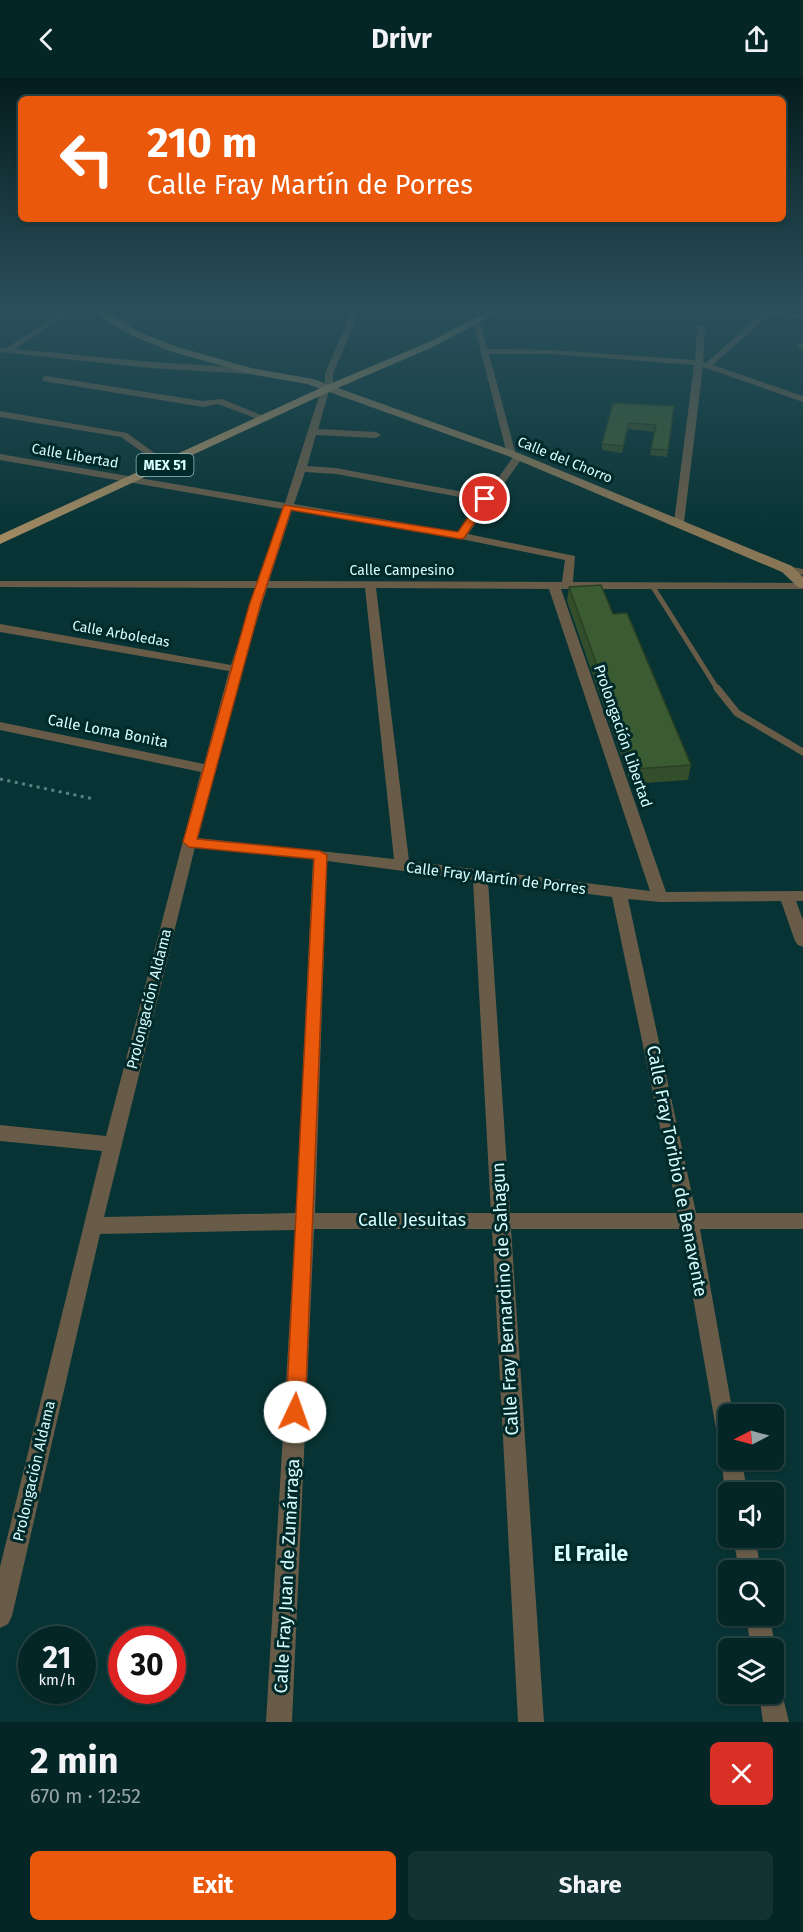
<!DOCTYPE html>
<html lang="en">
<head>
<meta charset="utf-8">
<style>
  body { margin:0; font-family:"Fira Sans",sans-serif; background:#133233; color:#f1f3f6; height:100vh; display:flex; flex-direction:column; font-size:22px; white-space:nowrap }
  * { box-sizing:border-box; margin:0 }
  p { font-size:20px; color:#97a5a7 }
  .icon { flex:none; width:33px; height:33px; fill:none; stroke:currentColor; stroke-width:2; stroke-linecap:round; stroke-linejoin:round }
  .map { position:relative; height:1644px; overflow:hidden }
  .side { display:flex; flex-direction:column; background:#052627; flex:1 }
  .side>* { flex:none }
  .hud { position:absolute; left:18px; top:18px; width:768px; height:126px; border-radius:9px; box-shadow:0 2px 4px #0004,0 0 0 2px #264344; background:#ea580c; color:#fff; overflow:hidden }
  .needle { width:39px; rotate:264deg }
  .controls { position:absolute; left:718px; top:1326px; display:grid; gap:12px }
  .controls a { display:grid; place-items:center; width:66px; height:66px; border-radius:9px; background:#052627; box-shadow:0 2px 4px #0004,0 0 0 2px #264344; font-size:30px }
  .speed { position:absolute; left:18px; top:1548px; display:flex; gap:12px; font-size:30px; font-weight:700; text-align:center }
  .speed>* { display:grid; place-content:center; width:78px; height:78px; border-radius:50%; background:#052627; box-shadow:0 2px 4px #0004,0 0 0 2px #264344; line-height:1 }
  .speed small { font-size:15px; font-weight:400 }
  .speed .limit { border:9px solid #d22; background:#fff; color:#111 }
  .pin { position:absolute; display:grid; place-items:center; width:51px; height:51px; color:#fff; margin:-26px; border:3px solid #fff; border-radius:50%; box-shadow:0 2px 6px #0007 }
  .me { position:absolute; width:66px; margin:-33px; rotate:3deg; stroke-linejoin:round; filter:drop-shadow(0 0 4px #0008) }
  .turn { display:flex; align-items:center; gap:21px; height:126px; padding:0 30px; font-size:27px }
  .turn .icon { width:78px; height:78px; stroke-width:2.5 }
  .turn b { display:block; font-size:42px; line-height:51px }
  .round { display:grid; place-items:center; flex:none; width:63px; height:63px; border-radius:9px; background:#133233 }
  .summary { display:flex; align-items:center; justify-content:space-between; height:102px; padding:0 30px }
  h1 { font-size:36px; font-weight:700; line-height:45px }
  .cta { display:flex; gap:12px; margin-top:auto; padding:12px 30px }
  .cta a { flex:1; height:69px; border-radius:9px; background:#ea580c; color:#fff; font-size:24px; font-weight:700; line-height:69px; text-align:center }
  .cta a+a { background:#133233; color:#f1f3f6 }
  header { display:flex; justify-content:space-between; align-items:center; height:78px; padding:0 30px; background:#052627; font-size:27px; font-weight:700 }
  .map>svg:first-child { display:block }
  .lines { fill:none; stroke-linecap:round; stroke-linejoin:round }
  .path { stroke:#598283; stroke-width:3; stroke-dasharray:3 4.5; stroke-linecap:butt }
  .lane-far1 { stroke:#685c48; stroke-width:5 }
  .lane { stroke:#685c48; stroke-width:7 }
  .street { fill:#685c48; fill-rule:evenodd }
  .secondary { fill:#897656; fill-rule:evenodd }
  .primary { fill:#a38a61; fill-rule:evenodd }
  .wall { fill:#334e2b }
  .building { fill:#3b5b32; stroke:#294023; stroke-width:1.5 }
  .route { fill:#ea580c; stroke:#983908; stroke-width:1.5 }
  .labels { text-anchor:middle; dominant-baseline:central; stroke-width:6; stroke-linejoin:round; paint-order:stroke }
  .far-street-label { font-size:14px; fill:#d8fdfe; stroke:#00292a }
  .shield { fill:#00292a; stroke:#97bdbe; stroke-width:1.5 }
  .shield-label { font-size:14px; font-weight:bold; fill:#d8fdfe }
  .street-label { font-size:15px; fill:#d8fdfe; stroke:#00292a }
  .near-street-label { font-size:18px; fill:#d8fdfe; stroke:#00292a }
  .near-quarter-label { font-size:21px; font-weight:bold; fill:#d8fdfe; stroke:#00292a }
</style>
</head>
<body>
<header><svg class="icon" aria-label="back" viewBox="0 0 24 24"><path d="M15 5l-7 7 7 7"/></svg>Drivr<svg class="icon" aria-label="share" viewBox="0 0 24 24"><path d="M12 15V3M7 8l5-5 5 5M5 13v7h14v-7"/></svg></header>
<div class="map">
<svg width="803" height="1644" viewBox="0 0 803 1644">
  <rect width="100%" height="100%" fill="#073334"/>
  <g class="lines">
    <path class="path" d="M0,701l94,20"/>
    <path class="lane-far1" d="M653,509l65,103"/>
    <path class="lane" d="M717,610l20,25 66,39"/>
    <path class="street" d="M66,232h9l-60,39 136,13 99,6 4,3 -4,3 -99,-6 -151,-16v-4h6z
      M352,232h8l-27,64v14l-4,3 -11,38 58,3 5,3 -5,3 -60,-3 -9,31 29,2 149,28 29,-40 -7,-2 -34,-133 7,2 7,26 64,1 144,10 2,-33 4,-2 4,2 -2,35 3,1 59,-53 38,5v4l-33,-5 -57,51 90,31v6l-100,-35 -19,155 -5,3 -5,-3 20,-157 -143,-11h-62l27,101 7,2 -55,77 107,22 -2,26 230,1v6h-242l105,303 137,-1v10h-7l7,19v27l-5,-2 -3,-4 -14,-40 -121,1 -32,-3 68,314h107v16h-103l33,185h-4v46h13l5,32h-18v8l-4,-8 -4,-35 -40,-228h-170l33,493h-26l-26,-493h-178l-22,493h-26l29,-492 -195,4 -88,382 -4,8 -8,4v-61l102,-416 -102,-10v-16l106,11 95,-364 -201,-42v-8l204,42 25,-93 -229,-39v-8l231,41 25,-77 -256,-1v-6h258l25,-72 -283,-49v-6l285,49 36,-113 4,-3v-13zM305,394l31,2 145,27 -23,31 -164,-28zM292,432l169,29 104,21 -3,22 -293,-1zM267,510h98l29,271 -196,-21 44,-169zM376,510l173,1 101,302 -241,-30zM195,769l118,12 -17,354 -192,4zM327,783l146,19 18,333h-176zM488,803l124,16 66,316h-168z
      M801,266h2v5l-6,-3z
      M46,298l157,25 19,-2 49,20 -8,2 -45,-17 -15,3 -160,-26v-4z
      M0,333l127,22 44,32 -8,2 -42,-30 -121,-20z
      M787,488l16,3v6l-20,-4v-4z
      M733,1460h22l6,32h-22z
      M746,1538h24l5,32 -1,3v-3h-23z
      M774,1605l6,2 9,37h-26l-4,-28h15z"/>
    <path class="secondary" d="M93,232h11l37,23 37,14 73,21 62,11 203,73 276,114 11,11v11l-5,-1 -16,-15 -274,-116 -201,-72 -57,-10 -80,-23 -35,-14 -29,-16z"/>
    <path class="primary" d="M490,232h12l-67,36 -102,44 -333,154v-9l325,-149 104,-44z"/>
  </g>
  <path class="wall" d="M613,325l61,3 -7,51 -17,-2 5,-23 -27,-3 -6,24 -20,-3v-6z
    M569,509l122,178 -3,15 -57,4 -64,-183z"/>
  <path class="building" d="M613,325l61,3 -6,44 -17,-1 5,-24 -27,-2 -6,23 -21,-2z
    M601,507l12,29 14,-1 64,152 -57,4 -65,-182z"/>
  <linearGradient id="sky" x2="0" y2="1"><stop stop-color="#041c1d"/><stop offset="0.5" stop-color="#2b505c"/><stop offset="1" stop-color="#2b505c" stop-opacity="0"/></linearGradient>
  <rect width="803" height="462" fill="url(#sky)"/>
  <path class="route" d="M482,419l8,2 -26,39 -3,1 -170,-29 -31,96 -63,233 123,12 7,4 -22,557 -3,6 -7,3 -7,-3 -2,-6 28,-553 -125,-12 -6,-5 66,-236 35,-101 174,27z"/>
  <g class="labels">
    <g class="far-street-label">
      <text transform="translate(75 378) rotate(10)">Calle Libertad</text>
      <text transform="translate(565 382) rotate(22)">Calle del Chorro</text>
      <text x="402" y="492">Calle Campesino</text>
      <text transform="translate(121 556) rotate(10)">Calle Arboledas</text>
    </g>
    <rect class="shield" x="136.5" y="376" width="57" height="22" rx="4.5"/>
    <g class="shield-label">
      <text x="165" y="387">MEX 51</text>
    </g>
    <g class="street-label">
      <text transform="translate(108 653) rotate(11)">Calle Loma Bonita</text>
      <text transform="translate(623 658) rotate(71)">Prolongación Libertad</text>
      <text transform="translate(496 800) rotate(7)">Calle Fray Martín de Porres</text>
      <text transform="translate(149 921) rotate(-76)">Prolongación Aldama</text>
      <text transform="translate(34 1393) rotate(-77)">Prolongación Aldama</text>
    </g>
    <g class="near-street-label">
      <text transform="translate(677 1093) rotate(79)">Calle Fray Toribio de Benavente</text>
      <text x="412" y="1142">Calle Jesuitas</text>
      <text transform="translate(505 1221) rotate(-93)">Calle Fray Bernardino de Sahagun</text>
      <text transform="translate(287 1498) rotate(-87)">Calle Fray Juan de Zumárraga</text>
    </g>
    <g class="near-quarter-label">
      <text x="591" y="1476">El Fraile</text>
    </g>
  </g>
</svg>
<div class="controls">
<a><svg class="needle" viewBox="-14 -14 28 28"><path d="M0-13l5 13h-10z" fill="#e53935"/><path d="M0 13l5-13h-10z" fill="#97a5a7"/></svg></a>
<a><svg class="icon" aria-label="sound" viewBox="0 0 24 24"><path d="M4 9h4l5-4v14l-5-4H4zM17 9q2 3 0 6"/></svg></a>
<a><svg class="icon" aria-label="search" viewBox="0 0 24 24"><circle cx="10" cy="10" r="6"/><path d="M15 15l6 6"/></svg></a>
<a><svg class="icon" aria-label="layers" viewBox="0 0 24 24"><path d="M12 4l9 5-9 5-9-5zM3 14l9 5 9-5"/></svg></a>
</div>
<div class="speed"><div>21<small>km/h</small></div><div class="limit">30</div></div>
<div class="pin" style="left:485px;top:421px;background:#d93025"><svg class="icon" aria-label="arrive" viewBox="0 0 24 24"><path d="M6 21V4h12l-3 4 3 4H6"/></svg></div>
<svg class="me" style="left:295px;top:1334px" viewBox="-20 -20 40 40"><circle r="19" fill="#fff"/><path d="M0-13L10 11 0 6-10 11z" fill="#ea580c"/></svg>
<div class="hud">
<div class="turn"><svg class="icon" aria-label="left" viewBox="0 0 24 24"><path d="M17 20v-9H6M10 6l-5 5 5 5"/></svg><div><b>210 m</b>Calle Fray Martín de Porres</div></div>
</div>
</div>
<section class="side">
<div class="summary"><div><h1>2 min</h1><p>670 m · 12:52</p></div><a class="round" style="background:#d93025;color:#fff"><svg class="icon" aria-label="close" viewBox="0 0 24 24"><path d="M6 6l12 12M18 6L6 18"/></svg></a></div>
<div class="cta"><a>Exit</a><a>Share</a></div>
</section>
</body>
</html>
